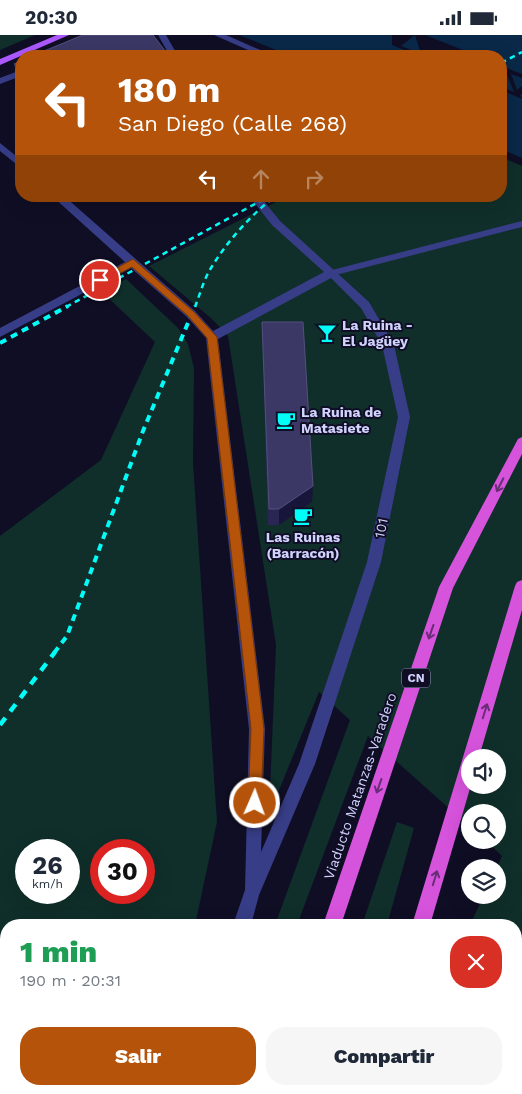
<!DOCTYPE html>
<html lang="es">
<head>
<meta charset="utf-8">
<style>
  body { margin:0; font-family:"Work Sans",sans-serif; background:#f6f6f7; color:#1f2937; height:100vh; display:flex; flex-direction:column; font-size:19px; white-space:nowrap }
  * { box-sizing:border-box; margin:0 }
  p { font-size:16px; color:#747a83 }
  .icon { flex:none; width:28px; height:28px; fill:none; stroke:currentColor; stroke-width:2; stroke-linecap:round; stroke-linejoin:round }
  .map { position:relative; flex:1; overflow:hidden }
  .sheet { position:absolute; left:0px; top:884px; width:522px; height:176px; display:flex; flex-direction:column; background:#fff; border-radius:20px 20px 0 0; box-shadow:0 5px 20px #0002 }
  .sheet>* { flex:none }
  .top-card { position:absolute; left:15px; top:15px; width:492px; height:152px; border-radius:20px; box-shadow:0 5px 20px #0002; background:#b45309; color:#fff; overflow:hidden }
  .tools { position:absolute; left:461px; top:714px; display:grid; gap:10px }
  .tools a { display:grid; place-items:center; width:45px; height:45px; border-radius:50%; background:#fff; box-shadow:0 5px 20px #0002; font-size:25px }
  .speed { position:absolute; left:15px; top:804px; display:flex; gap:10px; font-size:25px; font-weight:700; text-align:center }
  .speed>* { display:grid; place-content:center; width:65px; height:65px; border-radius:50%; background:#fff; box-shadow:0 5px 20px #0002; line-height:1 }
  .speed small { font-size:12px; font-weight:400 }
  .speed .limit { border:8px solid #d22; background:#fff; color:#111 }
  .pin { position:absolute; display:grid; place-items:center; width:42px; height:42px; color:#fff; margin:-21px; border:2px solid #fff; border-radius:50%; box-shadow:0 1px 5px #0007 }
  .me { position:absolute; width:55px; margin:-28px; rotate:2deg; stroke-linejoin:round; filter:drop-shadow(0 0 4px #0008) }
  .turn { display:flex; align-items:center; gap:18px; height:105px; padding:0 20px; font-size:22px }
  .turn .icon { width:65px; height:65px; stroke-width:2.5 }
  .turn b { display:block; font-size:35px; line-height:42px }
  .lanes { display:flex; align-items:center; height:48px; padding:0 20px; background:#0003; justify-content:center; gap:25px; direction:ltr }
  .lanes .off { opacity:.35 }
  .round { display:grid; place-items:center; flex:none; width:52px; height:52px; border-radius:20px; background:#f6f6f7 }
  .overview { display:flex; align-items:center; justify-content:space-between; height:85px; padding:0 20px }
  h1 { font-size:30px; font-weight:800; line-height:38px; color:#1e9e55 }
  .button { display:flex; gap:10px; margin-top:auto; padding:10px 20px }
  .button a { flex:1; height:58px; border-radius:20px; background:#b45309; color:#fff; font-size:20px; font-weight:800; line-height:58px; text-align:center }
  .button a+a { background:#f6f6f7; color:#1f2937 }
  .status { display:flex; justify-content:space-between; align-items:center; height:35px; padding:0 25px; background:#fff; direction:ltr }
  .status svg { height:14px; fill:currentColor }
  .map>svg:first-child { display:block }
  .green { fill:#102f2a; fill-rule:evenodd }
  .water { fill:#0a2848 }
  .pier { fill:#0f0e25 }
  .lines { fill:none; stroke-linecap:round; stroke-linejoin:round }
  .service { fill:#373d86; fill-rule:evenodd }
  .minor { fill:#373d86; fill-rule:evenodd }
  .primary { fill:#ad59ff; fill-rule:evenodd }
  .trunk { fill:#d653dc; fill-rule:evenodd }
  .rail-far2 { stroke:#00fdf7; stroke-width:2.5; stroke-dasharray:5.5 4.5; stroke-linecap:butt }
  .rail-far1 { stroke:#00fdf7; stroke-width:4; stroke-dasharray:7 5.5; stroke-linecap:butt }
  .rail { stroke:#00fdf7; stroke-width:4.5; stroke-dasharray:9 8; stroke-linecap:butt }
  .wall { fill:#2a2654 }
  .shaded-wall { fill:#171539 }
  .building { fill:#3c3866; stroke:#53507e }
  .oneway { stroke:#692d77 }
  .route { fill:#b45309; stroke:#753606 }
  .labels { text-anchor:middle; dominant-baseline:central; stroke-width:4; stroke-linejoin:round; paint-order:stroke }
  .shield { fill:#0f0e25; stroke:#9897be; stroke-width:1 }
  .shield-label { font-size:12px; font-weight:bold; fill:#d2d2ff }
  .poi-label { font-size:14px; font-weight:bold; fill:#d2d2ff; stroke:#0f0e25; text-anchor:start }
  .street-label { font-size:14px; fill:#d2d2ff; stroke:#0f0e25 }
</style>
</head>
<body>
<div class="status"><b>20:30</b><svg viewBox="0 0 49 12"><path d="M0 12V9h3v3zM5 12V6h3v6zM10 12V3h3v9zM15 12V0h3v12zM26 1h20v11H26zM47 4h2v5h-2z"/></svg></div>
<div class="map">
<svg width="522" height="1059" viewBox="0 0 522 1059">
  <rect width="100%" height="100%" fill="#0f0e25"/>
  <path class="green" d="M0,0h35l-35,15z
    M501,122l21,9v928h-126l1,-5h119v-164h-46l14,-30h14l-1,-28 5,-11 -17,-16h13v-27h-28v14l-102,-91 -71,189h-22l75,-205 -31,-28 -50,123 7,-170 -48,-309 -16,-17 -63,-53 139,-70h213zM470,722h28v28h-28z
    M126,244l52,49 10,16 6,24 -1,95 24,359 -22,103h-189v164h110l-3,5h-113v-558l101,-76 54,-118 -53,-50zM26,815h43v43h-43zM101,815h43v43h-43z
    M397,787l17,6 -27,97h-25z"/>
  <path class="water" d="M239,0h283v123l-21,-9v-93h-210z"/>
  <path class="pier" d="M392,0h23l-14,11 20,8 -6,-19h10l53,21h-25l2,-2 -36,2 -27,-11z
    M501,31l21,8v4l-11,-4 6,16 5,-4v8l-2,1 2,4 -21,-9v-3l13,5 -8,-20 -5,4z"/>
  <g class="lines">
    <path class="service" d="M522,186v6l-190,49 -5,-3 5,-3z"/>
    <path class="minor" d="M158,0h8l12,21h-8z
      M214,0h12l48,21h-12z
      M21,35v6l-21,8v-6z
      M0,108l21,17v8l-21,-17z
      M52,161h12l131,115 18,20 111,-59 -52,-47 -23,-29h11l20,25 89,81 25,43 16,72 -29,145 -66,202 -56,131 -8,30h-18l12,-35 4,-161 -43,-391 -19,-21 -56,-49 -131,69v-9l125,-66zM331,243l30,30 21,37 16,72 -31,145 -68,202 -38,88 4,-123 -47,-390z
      M168,1054h19l-2,5h-19z"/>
    <path class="primary" d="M57,0h12l-69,30v-6z"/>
    <path class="trunk" d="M522,402v17l-69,134 -112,337h-18l116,-338 79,-148z
      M522,545v30l-43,147h-9l1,28 -41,140h-18l103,-339 2,-4z
      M268,1054h18l-2,5h-18z
      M364,1054h18l-2,5h-18z"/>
    <path class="rail-far2" d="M501,28l21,-11
      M66,272l198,-108
      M195,272c5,-13 9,-28 16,-39 15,-25 41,-55 65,-72"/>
    <path class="rail-far1" d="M0,308l68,-37
      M54,618l13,-17 76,-205 52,-125"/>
    <path class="rail" d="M0,690l55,-73"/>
  </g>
  <path class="wall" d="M21,26v27l-2,-2 -5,-22z
    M262,287l50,180 -33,23h-11z"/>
  <path class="shaded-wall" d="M313,451l-1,16 -33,23v-16z"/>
  <path class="building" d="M83,0h70l16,21h-137z
    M21,26v10l-7,-7z
    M262,287h41l10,164 -34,23h-10z"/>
  <defs><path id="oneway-shaft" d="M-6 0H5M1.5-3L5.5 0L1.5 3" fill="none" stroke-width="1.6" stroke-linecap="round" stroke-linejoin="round" transform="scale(1.25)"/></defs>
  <g class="oneway">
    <use href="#oneway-shaft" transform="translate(500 450) rotate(117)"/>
    <use href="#oneway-shaft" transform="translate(431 597) rotate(109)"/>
    <use href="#oneway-shaft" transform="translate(485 676) rotate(-73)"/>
    <use href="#oneway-shaft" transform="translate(379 751) rotate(109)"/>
    <use href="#oneway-shaft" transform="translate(435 843) rotate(-73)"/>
  </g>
  <path class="route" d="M133,224l61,53 23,25 47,392 -3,74 -2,4 -4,2 -5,-2 -2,-4 3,-74 -44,-391 -19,-22 -56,-49 -29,15h-7l-1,-2z"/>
  <defs>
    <g id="bar-bare" transform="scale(1.5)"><path d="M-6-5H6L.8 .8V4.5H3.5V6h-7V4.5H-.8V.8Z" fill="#00fdf7" stroke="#0f0e25" stroke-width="2.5" paint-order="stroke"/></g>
    <g id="cafe-bare" transform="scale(1.5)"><path d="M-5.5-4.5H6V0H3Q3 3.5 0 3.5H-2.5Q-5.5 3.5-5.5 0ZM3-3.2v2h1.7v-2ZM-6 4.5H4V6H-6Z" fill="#00fdf7" stroke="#0f0e25" stroke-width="2.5" paint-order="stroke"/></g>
  </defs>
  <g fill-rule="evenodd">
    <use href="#bar-bare" x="327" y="298"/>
    <use href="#cafe-bare" x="286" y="385"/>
    <use href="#cafe-bare" x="303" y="481"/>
  </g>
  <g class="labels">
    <rect class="shield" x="402" y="633.5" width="28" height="19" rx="4"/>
    <g class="shield-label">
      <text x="416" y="643">CN</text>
    </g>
    <g class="poi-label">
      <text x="342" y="290">La Ruina -<tspan x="342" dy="16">El Jagüey</tspan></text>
      <text x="301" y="377">La Ruina de<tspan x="301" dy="16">Matasiete</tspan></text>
      <text x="303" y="502" text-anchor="middle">Las Ruinas<tspan x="303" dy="16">(Barracón)</tspan></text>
    </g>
    <g class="street-label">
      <text transform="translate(381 493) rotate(-78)">101</text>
      <text transform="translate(360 751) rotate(-71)">Viaducto Matanzas-Varadero</text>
    </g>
  </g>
</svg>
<div class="tools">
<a><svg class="icon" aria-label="sound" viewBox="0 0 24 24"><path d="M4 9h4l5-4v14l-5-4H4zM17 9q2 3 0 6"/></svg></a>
<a><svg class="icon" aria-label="search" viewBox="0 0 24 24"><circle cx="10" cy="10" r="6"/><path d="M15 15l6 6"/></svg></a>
<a><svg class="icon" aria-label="layers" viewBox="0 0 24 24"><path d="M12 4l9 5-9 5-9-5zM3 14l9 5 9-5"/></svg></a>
</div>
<div class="speed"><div>26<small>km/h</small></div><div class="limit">30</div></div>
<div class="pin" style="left:100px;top:245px;background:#d93025"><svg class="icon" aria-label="arrive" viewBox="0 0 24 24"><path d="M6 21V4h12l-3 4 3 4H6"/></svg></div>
<svg class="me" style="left:255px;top:768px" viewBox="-20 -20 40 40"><circle r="17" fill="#b45309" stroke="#fff" stroke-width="3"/><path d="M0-11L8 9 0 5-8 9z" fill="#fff"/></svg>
<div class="top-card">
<div class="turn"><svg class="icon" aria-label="left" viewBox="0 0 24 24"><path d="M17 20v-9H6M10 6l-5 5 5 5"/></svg><div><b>180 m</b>San Diego (Calle 268)</div></div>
<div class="lanes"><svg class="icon" aria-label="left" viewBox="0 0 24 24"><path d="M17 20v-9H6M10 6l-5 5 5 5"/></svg><svg class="icon off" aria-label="ahead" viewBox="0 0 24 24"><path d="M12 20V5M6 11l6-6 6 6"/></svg><svg class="icon off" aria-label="right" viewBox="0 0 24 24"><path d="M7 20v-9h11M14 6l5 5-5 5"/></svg></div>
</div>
<section class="sheet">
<div class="overview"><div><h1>1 min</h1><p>190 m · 20:31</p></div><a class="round" style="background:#d93025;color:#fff"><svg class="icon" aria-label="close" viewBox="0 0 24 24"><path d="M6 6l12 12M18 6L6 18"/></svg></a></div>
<div class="button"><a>Salir</a><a>Compartir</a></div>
</section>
</div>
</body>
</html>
